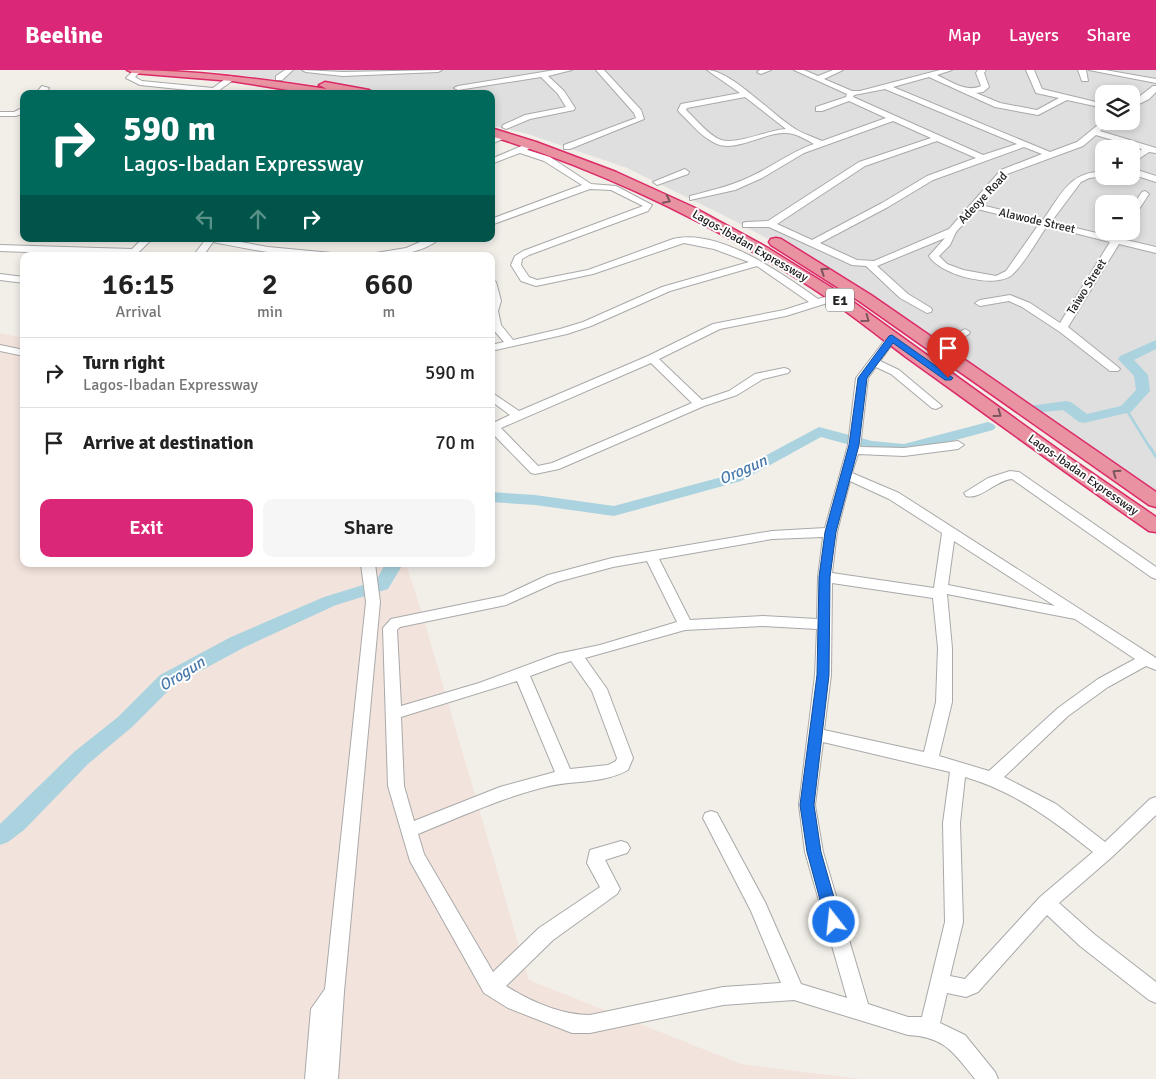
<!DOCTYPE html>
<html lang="en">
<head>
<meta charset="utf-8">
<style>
  body { margin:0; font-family:Signika,sans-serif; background:#f6f6f6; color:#222; height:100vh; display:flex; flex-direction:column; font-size:19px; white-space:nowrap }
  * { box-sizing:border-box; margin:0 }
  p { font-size:16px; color:#767676 }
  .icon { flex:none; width:28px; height:28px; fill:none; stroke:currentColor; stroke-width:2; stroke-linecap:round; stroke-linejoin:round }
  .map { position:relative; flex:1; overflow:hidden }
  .drawer { position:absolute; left:20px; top:182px; width:475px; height:315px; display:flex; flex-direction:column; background:#fff; border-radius:10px; box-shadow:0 2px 8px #0003 }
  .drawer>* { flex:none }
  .top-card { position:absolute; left:20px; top:20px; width:475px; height:152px; border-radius:10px; box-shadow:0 2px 8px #0003; background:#00695c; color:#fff; overflow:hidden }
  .tools { position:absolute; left:1095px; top:15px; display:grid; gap:10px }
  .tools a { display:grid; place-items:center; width:45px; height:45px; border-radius:10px; background:#fff; box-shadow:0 2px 8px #0003; font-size:25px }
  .pin { position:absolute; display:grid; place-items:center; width:42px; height:42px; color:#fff; margin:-51px -21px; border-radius:50% 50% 50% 0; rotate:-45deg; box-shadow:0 0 5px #0007 }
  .pin .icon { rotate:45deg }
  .me { position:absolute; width:55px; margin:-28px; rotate:344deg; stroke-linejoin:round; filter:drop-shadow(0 0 4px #0008) }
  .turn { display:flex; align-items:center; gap:18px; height:105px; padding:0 20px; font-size:22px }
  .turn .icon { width:65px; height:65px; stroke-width:2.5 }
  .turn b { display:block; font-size:35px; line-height:42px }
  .lanes { display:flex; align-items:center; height:48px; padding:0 20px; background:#0003; justify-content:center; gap:25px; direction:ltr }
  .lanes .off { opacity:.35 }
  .eta { display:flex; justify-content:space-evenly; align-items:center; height:85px; text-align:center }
  .eta b { font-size:30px; font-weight:600; line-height:35px }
  .primary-button { display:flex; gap:10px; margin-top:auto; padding:10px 20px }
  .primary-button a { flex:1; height:58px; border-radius:10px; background:#db2777; color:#fff; font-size:20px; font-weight:600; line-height:58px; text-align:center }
  .primary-button a+a { background:#f6f6f6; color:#222 }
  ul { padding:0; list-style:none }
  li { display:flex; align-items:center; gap:15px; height:70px; padding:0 20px; border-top:1px solid #e0e0e0 }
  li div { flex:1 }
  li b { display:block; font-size:19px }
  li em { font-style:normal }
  header { display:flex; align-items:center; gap:30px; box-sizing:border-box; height:70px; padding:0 25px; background:#db2777; color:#fff }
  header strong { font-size:24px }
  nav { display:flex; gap:28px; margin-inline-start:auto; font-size:18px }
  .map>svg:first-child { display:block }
  .residential { fill:#e0dfdf; fill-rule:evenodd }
  .military { fill:#f3e3dd }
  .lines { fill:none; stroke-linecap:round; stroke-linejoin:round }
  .stream-far1 { stroke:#aad3df; stroke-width:2.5 }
  .stream { stroke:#aad3df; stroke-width:3 }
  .river { fill:#aad3df; fill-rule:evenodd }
  .minor-casing { stroke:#a9a9a9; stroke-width:2 }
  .highway-casing { stroke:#dc2a67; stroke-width:3 }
  .minor { fill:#fff; fill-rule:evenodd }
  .highway { fill:#e892a2; fill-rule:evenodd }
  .oneway { stroke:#7b545c }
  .route { fill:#1a73e8; stroke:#114b97 }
  .labels { text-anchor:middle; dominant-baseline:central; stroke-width:4; stroke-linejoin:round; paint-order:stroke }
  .far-street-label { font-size:12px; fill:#222; stroke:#fff }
  .shield { fill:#fff; stroke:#646464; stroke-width:1 }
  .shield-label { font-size:14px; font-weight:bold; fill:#222 }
  .water-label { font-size:16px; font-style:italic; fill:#4a7aab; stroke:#fff }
</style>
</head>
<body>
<header>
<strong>Beeline</strong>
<nav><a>Map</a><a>Layers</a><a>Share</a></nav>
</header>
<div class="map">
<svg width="1156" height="1009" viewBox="0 0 1156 1009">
  <rect width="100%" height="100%" fill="#f2efe9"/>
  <path class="residential" d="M200,0h956v428l-333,-230 -98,-52 -98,-48 -99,-34 -37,-9v-31h-129l-32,-7zM1104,24h27v27h-27zM1104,79h27v27h-27zM1104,134h27v27h-27z"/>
  <path class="military" d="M0,263l24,5v226h382l15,46 108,370 212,84 120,15h-861z"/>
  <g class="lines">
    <path class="stream-far1" d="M1126,339l24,39"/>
    <path class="stream" d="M1150,377l6,10"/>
    <path class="river" d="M1156,270v9l-22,11 14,15 2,16 -19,21 -47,11 -5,-1 -16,-12 -29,3 -5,-1 -2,-3 2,-3 37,-5 5,1 16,12 34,-8 15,-16 -2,-14 -16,-17 2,-3z
      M988,352l5,2 3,3 -3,3 -89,24 -32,-3 -51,-14 -80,44 -127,35 -79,-11 -44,-3v-10l44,3 79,11 115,-31 90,-48 53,14 32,3z
      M385,494h18l-15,25 -52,16 -91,42 -71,38 -42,42 -44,37 -64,66 -16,12 -8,3v-21l74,-72 44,-35 42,-42 71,-38 93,-40 52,-16z"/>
    <g class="minor-casing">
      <path id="minor" d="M134,0h8l-7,7 7,4 71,7 16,-12 7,2 -22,16h-9l2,-2 -67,-7 -14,-7z
        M285,0h8l-11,10h-6v-4z
        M302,0l41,2 99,-2 -4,2 -95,4 -37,-4z
        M555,0h17l-24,6 16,15 11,17 -1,2 -44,9 -24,10 -4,-2 1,-2 22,-10 41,-8 -8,-13 -17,-17 -83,13 -4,-2 4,-2z
        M596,0h8l37,40 3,9 -74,30h-6v-4l72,-27 -2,-5z
        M707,0c24,0 67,47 90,60 7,4 16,7 25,11l64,-23 -37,-17 -27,10h-6v-4l30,-10 1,-3 -53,-24h10l14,6 15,-6h10l-19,9 28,12h8l80,-21h12l-15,5c13,6 29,18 44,11l-5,-13 2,-3h8l-2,3 5,14 -6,5 -7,1 24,10 37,7 22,-12 -23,-5 -10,-23h8l8,19 62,15v4l-37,-8 -29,15 -43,-8 -66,-30 -36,10 157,65 27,-10 27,-22v1h7l-11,10 56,17v5l-7,-1 -18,12v-6l11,-9 -46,-14 -13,11 -76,28 -26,31 62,15c18,-25 27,-50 61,-48v4h3l-18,2 -8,4 -30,40 62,15 4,-6h8l-3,8 34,8v6l-37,-9 -51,83 50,40 2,2 -2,2h-8l-50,-39 -38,-25 -13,-6 -29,5 -5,-3 5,-3 30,-5 20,8 30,20 50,-81 -63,-16c-11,16 -21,35 -34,48 -16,16 -73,1 -84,-18l16,-18 -68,28 31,28 23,14 1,2 -1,2 -4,1 -27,-15 -34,-32 -14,-1 -83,-38h-26v-4l3,-1 22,-1 91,-59 72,-24 -38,-17 -89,32 -42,25 -27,12 -45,10v-4c23,-6 45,-11 66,-22 20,-10 37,-23 58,-30 -7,-4 -14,-8 -21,-10 -23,-6 -55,19 -76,10 -15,-6 -26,-21 -38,-32l-1,-2 3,-6 59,-11zM885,19l132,55 -34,11 -130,-58 1,-2zM745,27l41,32c-18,1 -49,16 -65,11 -13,-5 -25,-21 -35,-30l1,-2zM937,71l39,17 -49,18 -45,27 -70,37 -35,-16 88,-58zM1024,77l18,7 -41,16 -52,59 -75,32 -17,-1 -37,-17 68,-36 45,-27zM977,139l62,15 -33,47 -10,5 -33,-6 -16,-6 -8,-8 11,-11 6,-13z
        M760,0h11l-10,4 -4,-2z
        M1078,0h8l2,11h-6z
        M1089,0h16l51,9v4z
        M42,16l7,2 -5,6h-9z
        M1153,16h3v6l-7,7 -18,9v-5z
        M24,37v6l-8,3h-16v-4h14z
        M503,64l7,2 -19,8v-5z
        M524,75h6l1,2 -4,3 23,7 41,27 25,2 36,19 -4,6 -119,44 -7,4 -1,6 8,12 8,3 51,-10 85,-31c46,-11 110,35 145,60l18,-5 5,3 -1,2 -54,17 -66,13 -61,30 43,41 27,-9 26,-17 29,-6 4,1 2,2 -2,2 -25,6 -26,16 -33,11 -145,63 -24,5 -4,-1 -40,-41v-8l19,-9 -19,-14v-9l28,19 129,-55 65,-32 71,-14 25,-8 -52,-36 -87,25 -79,35 -24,8 -76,17v-6l13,-3 -13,-15v-48l5,3 5,19 -3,10 3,14 12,15 47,-11 23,-7 79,-35 87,-25 -35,-13 -30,-6 -91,31 -57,12 -15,-5 -10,-16 4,-9 8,-5 120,-45 -32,-16 -21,-1 -99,36v-6l91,-34 -38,-24 -24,-8 -29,11v-5zM651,293l41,40 -140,60 -14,3 -37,-38z
        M1131,98l25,8v6l-25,-8z
        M685,99l4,3 -1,2 -31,11 -4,-3z
        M1145,121l4,3 -15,23 -3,1v-10l11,-16z
        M142,169h10l-17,17 -135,-5v-6l132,4z
        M206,169h18l44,8 64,6 5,3c-42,3 -83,-6 -124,-14l-10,14h-10z
        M427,169h12c-15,14 -48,18 -68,17l5,-3 30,-5z
        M0,204l24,3v6l-24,-3z
        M965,259l5,3 -1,2 -29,16h-8l-1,-2z
        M892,265l5,3 -17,23 19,9 43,36 -6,3 -4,-1 -41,-34 -15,-7 -8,11 -8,69 44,1 54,-7 6,4 -6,4 -54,7 -46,-2 -6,19 47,20 257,165v12l-10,-4 -38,21 -40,29 -64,61 52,27 49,38 45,-43 6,-2v18l-44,42 -53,46 35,31 62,48v21l-7,-3 -69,-54 -33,-31 -69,77 -12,5 -19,-4 -7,30 25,12 30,37 3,7h-23c-22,-27 -30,-42 -67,-44l-114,-35 -71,5 -133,28h-18l-64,-25 -24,-15 -74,-132 -22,-75 -5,-158 8,-9 112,-23 45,-21 64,-17 160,-27 53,-3 23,-83 8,-67 32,-42zM850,411l39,18 53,34 -8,55 -102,-15 5,-41zM823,467l-5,40 -1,42 -54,-3 -73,4 -31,-61 113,-20zM954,471l101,65 -107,-21zM647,491l30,61 -77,23 -43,9 -78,29 -78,23 -4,-76 3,-3 106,-22 51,-23 56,-15zM832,513l101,15 5,50 -2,54 -12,50 -100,-22 7,-55zM947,524l128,25 60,40 -37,20 -40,29 -69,63 -50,-15 13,-54v-54zM763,556l54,3 -2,46 -16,130 6,47 42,146 -46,-14 -36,-82 -48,-89 -6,-2 -6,2 -2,5 48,93 30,72 -58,4 -133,28c-29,0 -60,-14 -84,-29l47,-46 64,-46 3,-5 -15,-29 22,-7 3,-5 -3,-5 -6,-2 -31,9 -3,13 13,24 -61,41 -46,44 -69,-118 -6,-20c42,-17 83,-36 127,-47 27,-7 58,-3 83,-17l5,-12 -26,-69 -22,-31 100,-28zM571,591l21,30 25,67 -1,3 -8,4 -38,4 -40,-93zM517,611l38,91 -55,15 -86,34 -10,-35 -3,-69zM823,672l127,30 -7,51 2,99 -23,95h-14l-40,-13 -45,-152 -8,-47zM965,707c49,14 89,44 128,75l-53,45 -75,82 -15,-3 13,-54 -3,-99z
        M0,275l24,5v6l-24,-5z
        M1010,401l9,1 137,95v12l-5,-2 -139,-98c-16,1 -31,21 -46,17l-2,-3 24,-15z
        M361,494h14l5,38 -36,390 -6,87h-33l6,-70 14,-20 41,-387z"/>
    </g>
    <g class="highway-casing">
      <path id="highway" d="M127,0c69,0 132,9 200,19l-8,-4 6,-3 44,8 6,4 -33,-2 2,2h-31l-81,-13 -99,-8z
        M491,58l45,14 80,30 77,35 75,41 77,48 222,160 89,61v15l-7,-1c-82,-57 -162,-116 -243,-174 -33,-25 -65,-51 -100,-73 -99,-63 -203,-113 -315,-148z
        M776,168l5,1 90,56 285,197v15l-7,-2 -290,-204 -88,-56 -2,-3 2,-3z"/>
    </g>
    <use href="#minor" class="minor"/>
    <use href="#highway" class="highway"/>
  </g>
  <defs><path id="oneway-chevron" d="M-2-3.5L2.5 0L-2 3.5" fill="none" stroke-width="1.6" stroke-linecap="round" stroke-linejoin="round" transform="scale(1.25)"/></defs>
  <g class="oneway">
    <use href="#oneway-chevron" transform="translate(667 130) rotate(26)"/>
    <use href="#oneway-chevron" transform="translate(824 201) rotate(-147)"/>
    <use href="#oneway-chevron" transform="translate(866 249) rotate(36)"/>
    <use href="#oneway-chevron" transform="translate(998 344) rotate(36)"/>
    <use href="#oneway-chevron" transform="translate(1116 403) rotate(-145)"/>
  </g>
  <path class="route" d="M892,265l61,43 -2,2h-6l-52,-37 -26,35 -8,67 -23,87 -6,45 -1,98 -15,130 7,47 20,70 -2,5 -5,2 -5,-2 -3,-5 -19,-70 -7,-47 17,-130 2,-98 6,-45 24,-87 9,-67 31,-42z"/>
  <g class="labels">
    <g class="far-street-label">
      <text transform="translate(983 128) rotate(-47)">Adeoye Road</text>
      <text transform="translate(1037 151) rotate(13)">Alawode Street</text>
      <text transform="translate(750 176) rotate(30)">Lagos-Ibadan Expressway</text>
      <text transform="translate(1087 217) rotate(-58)">Taiwo Street</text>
      <text transform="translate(1083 405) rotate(35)">Lagos-Ibadan Expressway</text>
    </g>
    <rect class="shield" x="826" y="218.5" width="28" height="23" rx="4"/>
    <g class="shield-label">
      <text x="840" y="230">E1</text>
    </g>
    <g class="water-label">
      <text transform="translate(743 400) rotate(-24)">Orogun</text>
      <text transform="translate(182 604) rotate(-32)">Orogun</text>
    </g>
  </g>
</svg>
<div class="tools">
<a><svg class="icon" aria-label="layers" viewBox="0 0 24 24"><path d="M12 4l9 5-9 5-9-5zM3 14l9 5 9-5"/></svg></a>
<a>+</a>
<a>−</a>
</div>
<div class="pin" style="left:948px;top:308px;background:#d93025"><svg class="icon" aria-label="arrive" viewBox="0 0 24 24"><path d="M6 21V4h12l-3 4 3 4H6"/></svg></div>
<svg class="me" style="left:834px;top:852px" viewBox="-20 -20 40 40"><circle r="17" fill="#1a73e8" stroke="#fff" stroke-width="3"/><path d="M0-11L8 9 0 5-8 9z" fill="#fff"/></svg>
<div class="top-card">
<div class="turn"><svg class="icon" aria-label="right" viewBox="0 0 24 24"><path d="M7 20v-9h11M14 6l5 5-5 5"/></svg><div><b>590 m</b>Lagos-Ibadan Expressway</div></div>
<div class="lanes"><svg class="icon off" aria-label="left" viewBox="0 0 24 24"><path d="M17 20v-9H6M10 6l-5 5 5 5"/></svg><svg class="icon off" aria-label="ahead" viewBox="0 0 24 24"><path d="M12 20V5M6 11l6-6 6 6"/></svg><svg class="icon" aria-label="right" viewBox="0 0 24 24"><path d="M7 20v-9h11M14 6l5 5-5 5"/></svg></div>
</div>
<section class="drawer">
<div class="eta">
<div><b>16:15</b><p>Arrival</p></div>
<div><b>2</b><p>min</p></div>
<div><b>660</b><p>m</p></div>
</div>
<ul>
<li><svg class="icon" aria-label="right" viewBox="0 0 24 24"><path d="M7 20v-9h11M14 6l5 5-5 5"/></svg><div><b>Turn right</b><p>Lagos-Ibadan Expressway</p></div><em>590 m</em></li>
<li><svg class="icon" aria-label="arrive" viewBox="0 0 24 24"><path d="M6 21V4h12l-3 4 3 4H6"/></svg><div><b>Arrive at destination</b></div><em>70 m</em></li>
</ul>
<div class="primary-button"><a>Exit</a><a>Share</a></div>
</section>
</div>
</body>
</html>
